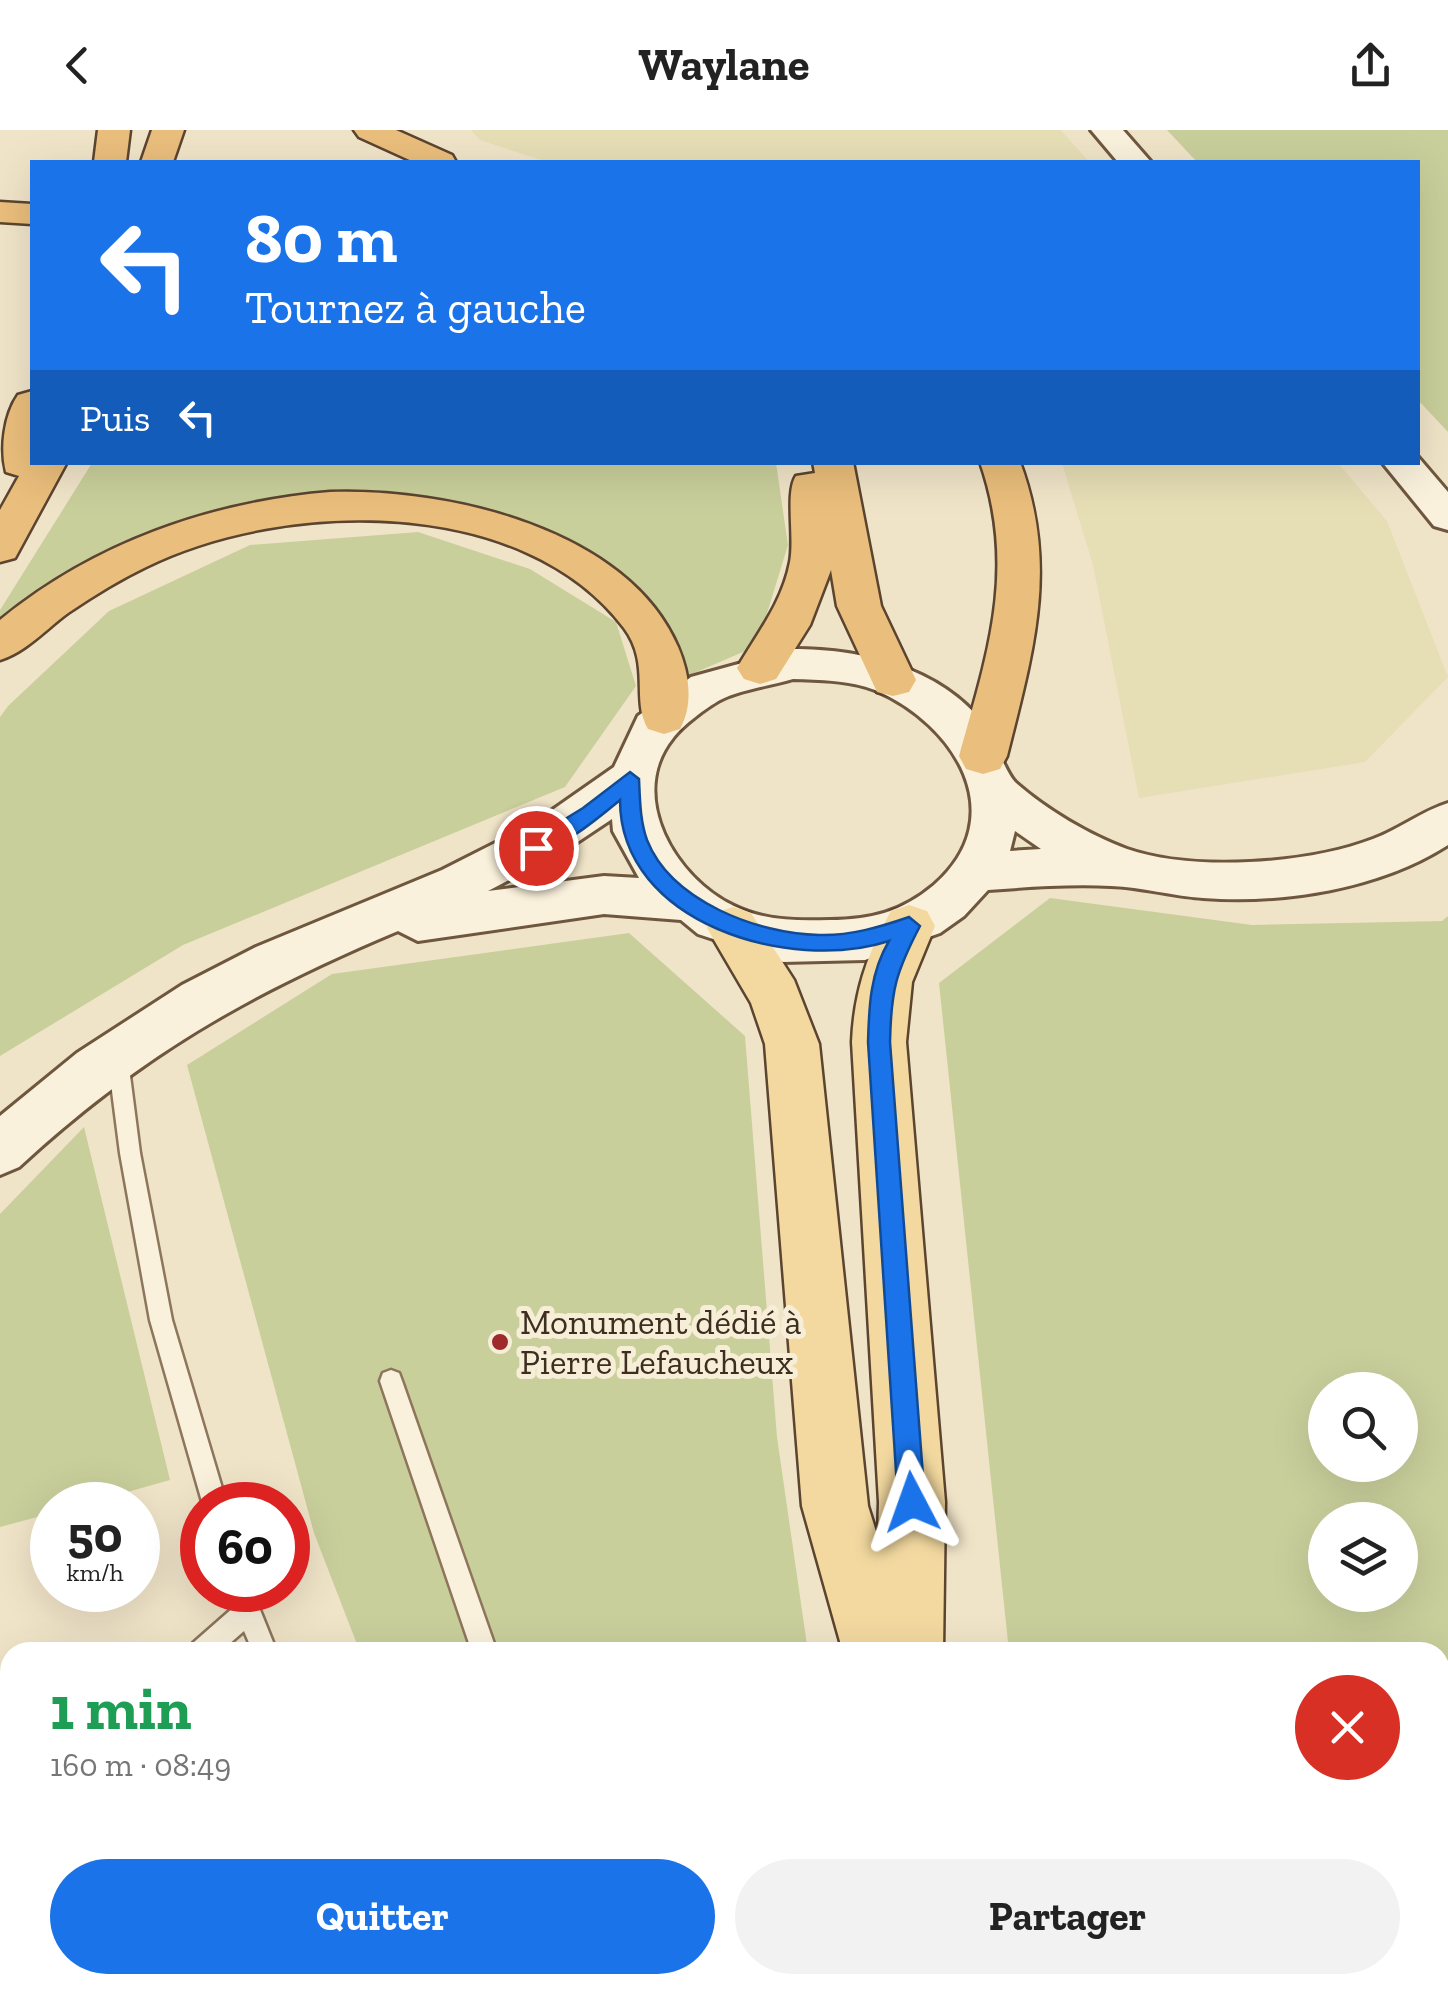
<!DOCTYPE html>
<html lang="fr">
<head>
<meta charset="utf-8">
<style>
  body { margin:0; font-family:"Zilla Slab",serif; background:#f2f2f2; color:#222; height:100vh; display:flex; flex-direction:column; font-size:38px; white-space:nowrap }
  * { box-sizing:border-box; margin:0 }
  p { font-size:32px; color:#767676 }
  .icon { flex:none; width:55px; height:55px; fill:none; stroke:currentColor; stroke-width:2; stroke-linecap:round; stroke-linejoin:round }
  .map { position:relative; flex:1; overflow:hidden }
  .drawer { position:absolute; left:0px; top:1512px; width:1450px; height:352px; display:flex; flex-direction:column; background:#fff; border-radius:30px 30px 0 0; box-shadow:0 10px 40px #0002 }
  .drawer>* { flex:none }
  .banner { position:absolute; left:30px; top:30px; width:1390px; height:305px; border-radius:0px; box-shadow:0 10px 40px #0002; background:#1a73e8; color:#fff; overflow:hidden }
  .buttons { position:absolute; left:1308px; top:1242px; display:grid; gap:20px }
  .buttons a { display:grid; place-items:center; width:110px; height:110px; border-radius:50%; background:#fff; box-shadow:0 10px 40px #0002; font-size:50px }
  .speed { position:absolute; left:30px; top:1352px; display:flex; gap:20px; font-size:50px; font-weight:700; text-align:center }
  .speed>* { display:grid; place-content:center; width:130px; height:130px; border-radius:50%; background:#fff; box-shadow:0 10px 40px #0002; line-height:1 }
  .speed small { font-size:25px; font-weight:400 }
  .speed .limit { border:15px solid #d22; background:#fff; color:#111 }
  .pin { position:absolute; display:grid; place-items:center; width:85px; height:85px; color:#fff; margin:-42px; border:5px solid #fff; border-radius:50%; box-shadow:0 2px 10px #0007 }
  .me { position:absolute; width:110px; margin:-55px; rotate:356deg; stroke-linejoin:round; filter:drop-shadow(0 0 8px #0008) }
  .turn { display:flex; align-items:center; gap:35px; height:210px; padding:0 50px; font-size:45px }
  .turn .icon { width:130px; height:130px; stroke-width:2.5 }
  .turn b { display:block; font-size:70px; line-height:85px }
  .then { display:flex; align-items:center; height:95px; padding:0 50px; background:#0003; gap:20px; font-size:38px }
  .round { display:grid; place-items:center; flex:none; width:105px; height:105px; border-radius:52px; background:#f2f2f2 }
  .summary { display:flex; align-items:center; justify-content:space-between; height:170px; padding:0 50px }
  h1 { font-size:60px; font-weight:700; line-height:75px; color:#1e9e55 }
  .cta { display:flex; gap:20px; margin-top:auto; padding:20px 50px }
  .cta a { flex:1; height:115px; border-radius:60px; background:#1a73e8; color:#fff; font-size:40px; font-weight:700; line-height:115px; text-align:center }
  .cta a+a { background:#f2f2f2; color:#222 }
  header { display:flex; justify-content:space-between; align-items:center; height:130px; padding:0 50px; background:#fff; font-size:45px; font-weight:700 }
  .map>svg:first-child { display:block }
  .farmland { fill:#e6deb5 }
  .green { fill:#c9cf9b; fill-rule:evenodd }
  .lines { fill:none; stroke-linecap:round; stroke-linejoin:round }
  .service-casing { stroke:#8d765c; stroke-width:5 }
  .secondary-casing { stroke:#6f573f; stroke-width:6 }
  .primary-casing { stroke:#5b4430; stroke-width:5 }
  .trunk-casing { stroke:#5b4430; stroke-width:5 }
  .service { fill:#faf1dc; fill-rule:evenodd }
  .secondary { fill:#faf1dc; fill-rule:evenodd }
  .primary { fill:#f3d9a0; fill-rule:evenodd }
  .trunk { fill:#eabe7c; fill-rule:evenodd }
  .shaded-wall { fill:#916f58 }
  .building { fill:#cf9f7d; stroke:#916f58; stroke-width:2.5 }
  .route { fill:#1a73e8; stroke:#114b97; stroke-width:2.5 }
  .poi-dot { fill:#9e2a2b; stroke:#f7eed8; stroke-width:4 }
  .labels { text-anchor:middle; dominant-baseline:central; stroke-width:10; stroke-linejoin:round; paint-order:stroke }
  .poi-label { font-size:35px; fill:#3d2e20; stroke:#f7eed8; text-anchor:start }
</style>
</head>
<body>
<header><svg class="icon" aria-label="back" viewBox="0 0 24 24"><path d="M15 5l-7 7 7 7"/></svg>Waylane<svg class="icon" aria-label="share" viewBox="0 0 24 24"><path d="M12 15V3M7 8l5-5 5 5M5 13v7h14v-7"/></svg></header>
<div class="map">
<svg width="1448" height="1863" viewBox="0 0 1448 1863">
  <rect width="100%" height="100%" fill="#f0e4c8"/>
  <path class="farmland" d="M471,0h590l28,32h-542l-67,-22z
    M1062,333h276l49,58 61,156 -83,85 -226,36 -46,-233z"/>
  <path class="green" d="M1167,0h281v302l-30,-32v-238h-221z
    M92,333h684l12,82 -31,101 -79,34 -1,-30 -166,-130 -97,-24 -134,3 -139,40 -141,79v-8z
    M418,402l112,37 86,53 20,64 -71,101 -382,158 -183,111v-339l8,-11 101,-95 141,-66z
    M1050,768l202,27 190,-4 6,-5v1077h-403l-1,-8h396v-333h-431l-70,-669zM1400,1260v75h-75v-75zM1400,1390v75h-75v-75z
    M629,803l116,103 32,401 31,215h-448l-46,-119 -127,-468 145,-91z
    M84,997l86,353 -89,25h-29v8l-52,14v-313z
    M489,1855h365l2,8h-363z"/>
  <g class="lines">
    <g class="service-casing">
      <path id="service" d="M118,921l7,3 3,6 12,93 32,167 55,185h-24l-53,-185 -30,-167 -12,-93 3,-6z
        M391,1240l8,3 3,8 95,271h-25l-92,-271 3,-8z
        M228,1460h24l25,62h-24l-9,-21 -24,21h-30l3,-9 41,-36z
        M10,1586v26l-10,2v-26z
        M383,1855h28l3,8h-28z
        M446,1855h36l-3,8h-36z"/>
    </g>
    <g class="secondary-casing">
      <path id="secondary" d="M1091,0h32l28,32h-33z
        M1418,327l30,35v38l-14,-4 -52,-64h36z
        M793,519c69,0 146,18 191,75 11,15 21,49 32,59 31,27 73,52 111,66 66,23 181,15 246,-10 27,-10 49,-28 75,-36v42c-68,44 -165,59 -245,53 -31,-2 -61,-11 -92,-12 -41,-2 -82,1 -123,4l-24,26 -24,17 -75,27 -82,2 -85,-28 -17,-14 -77,-6 -186,27 -20,-10c-152,64 -257,124 -379,236l-19,8v-59l77,-63 105,-68 74,-38 186,-77 89,-45 83,-58 24,-51 53,-39zM793,549c27,1 57,1 82,11 80,34 138,126 59,195 -32,27 -64,35 -104,35 -34,1 -65,1 -96,-14 -58,-27 -108,-110 -61,-168 10,-13 33,-30 47,-38 21,-11 51,-14 73,-21zM612,689l1,12 26,47 -35,-2 -116,15 76,-40zM1015,701l26,18 -31,2z"/>
    </g>
    <g class="primary-casing">
      <path id="primary" d="M909,775l18,6 8,15 -23,56 -6,60 39,460 -2,150h-100l-41,-146 -37,-462 -14,-41 -44,-75 8,-15 18,-6 18,6 43,67 25,64 49,462 10,32 1,-36 -27,-460c2,-49 15,-88 39,-131z
        M905,1855h78l2,8h-78z"/>
    </g>
    <g class="trunk-casing">
      <path id="trunk" d="M98,0h32l-4,32h-32z
        M152,0h32l-11,32h-32z
        M354,0h42l56,25 4,7h-42l-55,-25z
        M0,72l32,2v20l-32,-2z
        M32,261v71h35l-52,96 -15,4v-52l19,-34 -13,-4c-6,-23 -2,-57 12,-77z
        M813,332h40l28,144 35,74 -7,12 -16,4 -16,-4 -40,-86 -6,-36 -21,55 -34,54 -16,5 -16,-5 -7,-11c21,-36 45,-65 53,-106 5,-24 -5,-70 6,-86l19,-3z
        M980,332h40c39,105 13,190 -13,294l-7,13 -17,5 -17,-5 -7,-13c29,-103 58,-188 21,-294z
        M330,362c118,-4 298,37 348,155 11,26 16,57 2,82l-16,5 -16,-5c-17,-29 3,-65 -24,-101 -101,-134 -340,-129 -478,-61 -27,13 -53,29 -78,46 -22,16 -42,39 -68,47v-40c94,-77 210,-118 330,-128z"/>
    </g>
    <use href="#service" class="service"/>
    <use href="#secondary" class="secondary"/>
    <use href="#primary" class="primary"/>
    <use href="#trunk" class="trunk"/>
  </g>
  <path class="shaded-wall" d="M76,1855h23l-1,8h-22z"/>
  <path class="building" d="M10,1707v148h66v8h-76v-154z"/>
  <path class="route" d="M630,642l9,7c1,21 1,41 8,61 24,61 111,94 172,95 31,1 61,-8 90,-18l11,9c-24,46 -29,64 -30,116l35,460 -4,10 -9,4 -10,-4 -4,-10 -30,-460c1,-35 2,-69 21,-101 -98,32 -269,-17 -269,-141 -18,15 -70,59 -92,53l-3,-5 3,-6 55,-34z"/>
  <circle class="poi-dot" cx="500" cy="1212" r="10"/>
  <g class="labels">
    <g class="poi-label">
      <text x="520" y="1192">Monument dédié à<tspan x="520" dy="40">Pierre Lefaucheux</tspan></text>
    </g>
  </g>
</svg>
<div class="buttons">
<a><svg class="icon" aria-label="search" viewBox="0 0 24 24"><circle cx="10" cy="10" r="6"/><path d="M15 15l6 6"/></svg></a>
<a><svg class="icon" aria-label="layers" viewBox="0 0 24 24"><path d="M12 4l9 5-9 5-9-5zM3 14l9 5 9-5"/></svg></a>
</div>
<div class="speed"><div>50<small>km/h</small></div><div class="limit">60</div></div>
<div class="pin" style="left:536px;top:718px;background:#d93025"><svg class="icon" aria-label="arrive" viewBox="0 0 24 24"><path d="M6 21V4h12l-3 4 3 4H6"/></svg></div>
<svg class="me" style="left:912px;top:1372px" viewBox="-20 -20 40 40"><path d="M0-17L14 15 0 8-14 15z" fill="#1a73e8" stroke="#fff" stroke-width="4"/></svg>
<div class="banner">
<div class="turn"><svg class="icon" aria-label="left" viewBox="0 0 24 24"><path d="M17 20v-9H6M10 6l-5 5 5 5"/></svg><div><b>80 m</b>Tournez à gauche</div></div>
<div class="then">Puis<svg class="icon" aria-label="left" viewBox="0 0 24 24"><path d="M17 20v-9H6M10 6l-5 5 5 5"/></svg></div>
</div>
<section class="drawer">
<div class="summary"><div><h1>1 min</h1><p>160 m · 08:49</p></div><a class="round" style="background:#d93025;color:#fff"><svg class="icon" aria-label="close" viewBox="0 0 24 24"><path d="M6 6l12 12M18 6L6 18"/></svg></a></div>
<div class="cta"><a>Quitter</a><a>Partager</a></div>
</section>
</div>
</body>
</html>
